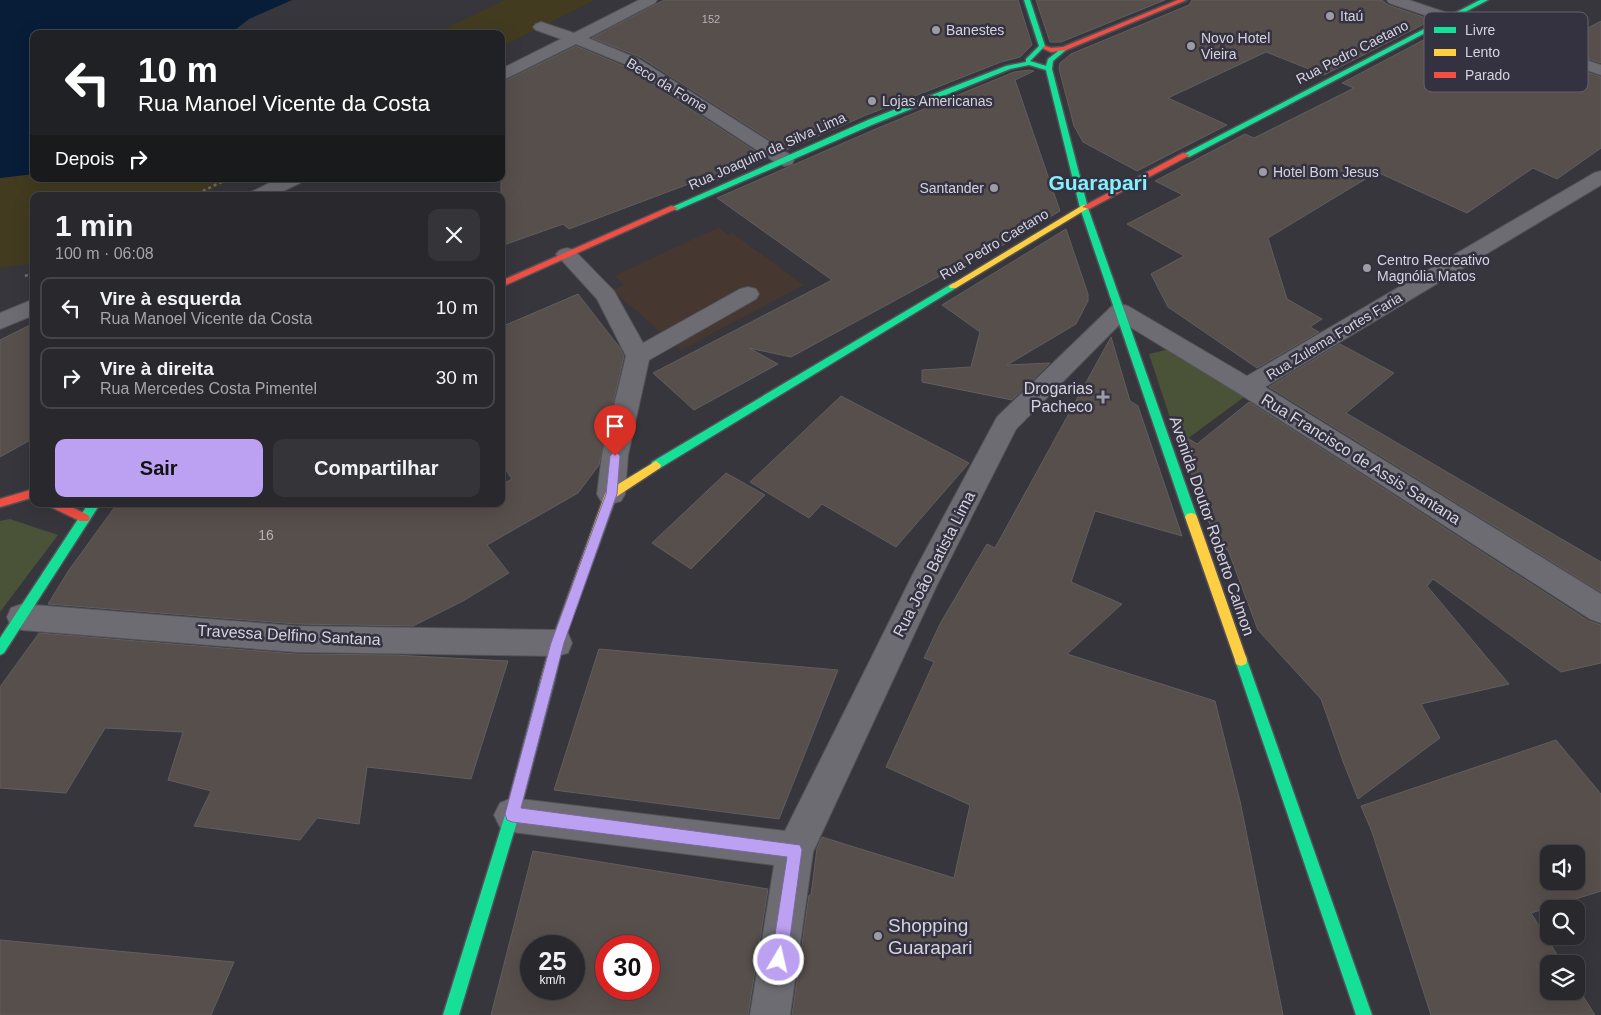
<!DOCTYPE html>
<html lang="pt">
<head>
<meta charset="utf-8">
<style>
  body { margin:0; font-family:Arial,sans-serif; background:#343439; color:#f1f3f6; height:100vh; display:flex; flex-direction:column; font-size:19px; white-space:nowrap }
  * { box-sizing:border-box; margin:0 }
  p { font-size:16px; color:#a5a6aa }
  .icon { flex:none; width:28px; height:28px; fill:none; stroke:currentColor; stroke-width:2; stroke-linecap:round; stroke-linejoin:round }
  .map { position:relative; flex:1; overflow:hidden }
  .details { position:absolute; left:30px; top:192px; width:475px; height:315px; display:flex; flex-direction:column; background:#28282d; border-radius:10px; box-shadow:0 5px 20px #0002,0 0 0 1px #444449 }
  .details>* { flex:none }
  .hud { position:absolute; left:30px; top:30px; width:475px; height:152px; border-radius:10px; box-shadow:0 5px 20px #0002,0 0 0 1px #444449; background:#202124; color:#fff; overflow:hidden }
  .fabs { position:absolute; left:1540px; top:845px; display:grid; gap:10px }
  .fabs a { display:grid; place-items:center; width:45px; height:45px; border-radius:10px; background:#28282d; box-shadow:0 5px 20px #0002,0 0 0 1px #444449; font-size:25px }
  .speed { position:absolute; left:520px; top:935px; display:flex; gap:10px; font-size:25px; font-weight:700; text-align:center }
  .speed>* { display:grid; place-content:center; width:65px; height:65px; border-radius:50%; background:#28282d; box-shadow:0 5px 20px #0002,0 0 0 1px #444449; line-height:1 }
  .speed small { font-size:12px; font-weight:400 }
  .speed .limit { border:8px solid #d22; background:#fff; color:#111 }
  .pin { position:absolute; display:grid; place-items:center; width:42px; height:42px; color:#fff; margin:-51px -21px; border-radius:50% 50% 50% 0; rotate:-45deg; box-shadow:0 0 5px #0007 }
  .pin .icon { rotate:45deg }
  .me { position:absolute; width:55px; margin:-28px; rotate:9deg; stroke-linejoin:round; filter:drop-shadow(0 0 4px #0008) }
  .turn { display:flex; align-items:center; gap:18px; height:105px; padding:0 25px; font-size:22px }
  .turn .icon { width:65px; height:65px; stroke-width:2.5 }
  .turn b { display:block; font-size:35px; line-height:42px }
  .then { display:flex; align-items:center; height:48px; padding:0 25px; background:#0003; gap:10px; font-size:19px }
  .round { display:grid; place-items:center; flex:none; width:52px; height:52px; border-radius:10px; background:#343439 }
  .overview { display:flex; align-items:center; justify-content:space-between; height:85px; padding:0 25px }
  h1 { font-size:30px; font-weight:600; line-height:38px }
  .action { display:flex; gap:10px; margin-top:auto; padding:10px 25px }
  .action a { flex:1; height:58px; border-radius:10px; background:#bca0f2; color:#111; font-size:20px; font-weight:600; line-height:58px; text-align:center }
  .action a+a { background:#343439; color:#f1f3f6 }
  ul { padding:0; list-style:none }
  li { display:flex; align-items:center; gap:15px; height:62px; margin:0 10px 8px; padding:0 15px; border:2px solid #444449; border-radius:10px }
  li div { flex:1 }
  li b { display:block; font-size:19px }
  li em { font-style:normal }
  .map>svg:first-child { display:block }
  .commercial { fill:#463730 }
  .green { fill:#4a5338 }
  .sand { fill:#423b1f }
  .water { fill:#071d38 }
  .building { fill:#574f4b; stroke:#605e5e; fill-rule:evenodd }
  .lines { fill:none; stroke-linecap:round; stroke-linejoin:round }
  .street-casing { stroke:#525258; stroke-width:2 }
  .fast-casing { stroke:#525258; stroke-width:3 }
  .slow-casing { stroke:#525258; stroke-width:3 }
  .jam-casing { stroke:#525258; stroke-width:3 }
  .path { stroke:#6e6d72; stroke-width:2.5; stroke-dasharray:3 3; stroke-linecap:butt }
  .street { fill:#6c6c72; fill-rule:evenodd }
  .fast { fill:#16e098; fill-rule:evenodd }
  .slow { fill:#ffcf43; fill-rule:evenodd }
  .jam { fill:#f24e42; fill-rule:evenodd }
  .route { fill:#bca0f2; stroke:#7a689d }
  .poi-dot { fill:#9d9ca5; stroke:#343240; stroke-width:2 }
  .labels { text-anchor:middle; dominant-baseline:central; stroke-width:5; stroke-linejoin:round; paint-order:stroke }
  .far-number-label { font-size:11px; fill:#b6b2b8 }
  .far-poi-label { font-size:14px; fill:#d5d3dd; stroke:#343240; text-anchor:start }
  .far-street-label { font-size:14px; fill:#d5d3dd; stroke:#343240 }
  .number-label { font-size:14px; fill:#b6b2b8 }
  .poi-label { font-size:16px; fill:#d5d3dd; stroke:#343240; text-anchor:end }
  .street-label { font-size:16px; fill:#d5d3dd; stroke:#343240 }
  .near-poi-label { font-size:19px; fill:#d5d3dd; stroke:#343240; text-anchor:start }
  .far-town-label { font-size:21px; font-weight:bold; fill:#85f0fb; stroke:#343240 }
  .key { fill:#343240; stroke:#64626f; stroke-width:1 }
  .key-label { font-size:14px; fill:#d5d3dd }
</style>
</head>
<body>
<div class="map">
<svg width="1601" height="1015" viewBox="0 0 1601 1015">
  <rect width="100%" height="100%" fill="#36363c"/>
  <path class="commercial" d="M719,227l9,8 4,-2 72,52 -123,65 -69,-60 12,-5 -10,-9z"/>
  <path class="green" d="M1170,349l74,48 -65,48 -30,-91z
    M10,519l48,16 -58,77v-91z"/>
  <path class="sand" d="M505,0h90l-94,47v-13h-61l4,-5z
    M34,174v5h200l-35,17h-165v67l-34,5v-90z"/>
  <path class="water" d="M0,0h292l-43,19 -19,15h-196v140l-34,4z"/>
  <path class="building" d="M664,0h354l14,45 -12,12 -19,5 -137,54 -78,34 -146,-93 -48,-19z
    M1036,0h129l-104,42h-11z
    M1192,0h190l6,5 44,15 -108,55 -58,-23 -98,46 59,27 -90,46 -54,-29 -9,-16 -15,-57 1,-6 11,-9 118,-49z
    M1601,21v42l-49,-16z
    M1450,26l151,51v71l-44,31 -24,-11 -66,45 -90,-41 -109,66 19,61 35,20 -12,8 9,5 -62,36 -89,-61 -17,-33 33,-18 -57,-32 56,-29 -28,-14 90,-47 9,4 100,-50 -12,-5z
    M576,46l50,21 141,92 -66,28 -7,-5 -125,47 -6,-5 -62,22v-163z
    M1029,70l5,1 -19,9 45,131 -72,43 -2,-3 -195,106 -42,-9 29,16 -84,46 -41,-37 179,-93 -115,-82 161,-70 136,-56z
    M1066,229l22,65v7l-12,23 -69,41 43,-2 -38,37 -90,-18v-12l49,-3 9,-35 -38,-27z
    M578,294l42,54 4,8 -25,109 -21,28 -91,52 22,28 -46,28 -50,25 -117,-2 -248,-20 21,-34 48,-66h384v-19l11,-6 -11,-16v-136z
    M34,323v115l-34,19v-117z
    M1111,337l19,64 8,5 44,130 -87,-25 -24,71 51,22 -55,50 148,47 25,100 43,214h-491l17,-120h2l6,-47 5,-11 132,41 16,-73 -84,-38 48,-105 -10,-4 17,-36 46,-78 8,4z
    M1340,344l54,29 -48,40 255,149v30l-332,-205z
    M841,396l128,67 -73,84 -74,-43 -13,14 -59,-36z
    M1249,402l340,219 12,4v38l-40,9 -128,-93 -6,7 82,98 -88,20 19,34 -82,61 -14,-35 -23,-65 -63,-69 -30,-80 -10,-3 -42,-116 21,13z
    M726,473l39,22 -74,74 -39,-26z
    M39,633l257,21 97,1 115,6 -37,118 -104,-12 -8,57 -42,-6 -17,22 -106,-14 17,-35 -43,-11 15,-48 -78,-4 -39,65 -66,-5v-101z
    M599,649l239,21 -59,149 -225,-29z
    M1556,740l45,54v97l-70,22 32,51h-14v27h27v-6l19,30h-164l-59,-183 -11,-26zM1549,854h27v27h-27z
    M533,851l235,38 -20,126h-257zM531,946h43v43h-43zM606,946h43v43h-43z
    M0,940l234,22 -23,53h-211z"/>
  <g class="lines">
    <g class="street-casing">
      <path id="street" d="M639,0h18l-2,3 -67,35 51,21 153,97 2,4 -2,4 -7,2 -7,-2 -151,-99 -51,-21 -75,37v-12l60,-30 -25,-9 -3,-3 3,-3 5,-2 33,11z
        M1387,0h22l192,65v10l-212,-72z
        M1601,171v14l-336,202 336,207v29l-11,-4 -352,-226 -116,-71 -106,107 -79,156 -124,267 -23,163h-40l24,-150 -262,-33 -12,-5 -6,-12 6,-12 12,-5 273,33 128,-257 84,-157 115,-111 8,-2 8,2 119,70 347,-203z
        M278,179h25l-3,4 -27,13h-25l3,-4z
        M567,248l7,2 40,41 29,52 97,-54 8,-2 8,2 3,5 -3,5 -107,61 -21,95 -3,39 -4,7 -10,3 -10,-3 -4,-7 5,-39 24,-99 -29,-57 -41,-45 4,-4z
        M34,299v16l-34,14v-16z
        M22,604l274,22 261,4 11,3 4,10 -4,10 -11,3 -261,-4 -274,-22 -11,-4 -4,-9 4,-9z"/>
    </g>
    <g class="fast-casing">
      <path id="fast" d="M1024,0h6l15,46 -15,15 16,5 2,-7 14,-11 5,1 -14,12 -1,8 36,139 109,309 -2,3h-8l-2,-3 -105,-309 -34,-138 -17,-5 -19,4 -136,55 -197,86 -7,-2 198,-88 138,-54 20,-4v-3l13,-13z
        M1480,0h8l-299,157 -7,-2z
        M953,283l4,3 -1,2 -296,180h-8l-1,-3 1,-3z
        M88,504h12l-96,149 -4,2v-17z
        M1241,654l5,2 1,4 125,355h-16l-121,-355 1,-4z
        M547,676l5,2 2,4 -35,133 -60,200h-16l62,-200 35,-133 2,-4z"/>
    </g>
    <g class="slow-casing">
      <path id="slow" d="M1083,205l7,2 -134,81h-6l-1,-2z
        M656,461l5,4 -1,3 -44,29 -53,146 -9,39 -2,4 -5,2 -5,-2 -2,-4 11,-39 54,-149 2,-3z
        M1191,513l4,1 2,3 50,143 -1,4 -5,2 -5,-2 -1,-4 -50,-143 2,-3z"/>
    </g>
    <g class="jam-casing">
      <path id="jam" d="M1178,0h8l-120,50 -15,2 -9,-4 3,-2 6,2 12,-1z
        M1183,153l7,2 -101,54 -7,-2z
        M671,206l7,2 -177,79v-6z
        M34,489v8l-34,10v-8z
        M50,504h15l23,11 2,3 -2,3h-8l-29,-14z"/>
    </g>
    <path class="path" d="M192,196l36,-17
      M25,276l9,-3"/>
    <use href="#street" class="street"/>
    <use href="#fast" class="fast"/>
    <use href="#slow" class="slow"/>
    <use href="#jam" class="jam"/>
  </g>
  <path class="route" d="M615,451l5,5 -3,38 -53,149 -43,165 279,37 2,5 -15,110 -3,6 -5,2 -6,-2 -2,-6 16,-103 -275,-35 -5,-2 -2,-6 46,-171 55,-149 4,-38z"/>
  <g class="poi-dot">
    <circle cx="1330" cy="16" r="5"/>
    <circle cx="936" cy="30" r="5"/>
    <circle cx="1191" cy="46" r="5"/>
    <circle cx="872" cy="101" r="5"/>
    <circle cx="1263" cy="172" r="5"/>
    <circle cx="994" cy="188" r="5"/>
    <circle cx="1367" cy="268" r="5"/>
    <path d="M1100.5 389.5h5v5h5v5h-5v5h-5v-5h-5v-5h5z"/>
    <circle cx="878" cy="936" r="5"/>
  </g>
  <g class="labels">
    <g class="far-number-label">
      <text x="711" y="19">152</text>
    </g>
    <g class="far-poi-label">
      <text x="1340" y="16">Itaú</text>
      <text x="946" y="30">Banestes</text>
      <text x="1201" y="38">Novo Hotel<tspan x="1201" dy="16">Vieira</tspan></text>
      <text x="882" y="101">Lojas Americanas</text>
      <text x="1273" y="172">Hotel Bom Jesus</text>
      <text x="984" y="188" text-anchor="end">Santander</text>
      <text x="1377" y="260">Centro Recreativo<tspan x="1377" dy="16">Magnólia Matos</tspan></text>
    </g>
    <g class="far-street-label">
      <text transform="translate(1352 52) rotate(-27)">Rua Pedro Caetano</text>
      <text transform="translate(667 85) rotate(31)">Beco da Fome</text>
      <text transform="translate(767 151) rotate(-24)">Rua Joaquim da Silva Lima</text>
      <text transform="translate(994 244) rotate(-31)">Rua Pedro Caetano</text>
      <text transform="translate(1334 336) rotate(-31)">Rua Zulema Fortes Faria</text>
    </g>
    <g class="number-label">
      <text x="266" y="535">16</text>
    </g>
    <g class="poi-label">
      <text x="1093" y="388">Drogarias<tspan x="1093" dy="18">Pacheco</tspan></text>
    </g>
    <g class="street-label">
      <text transform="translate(1361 459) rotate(32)">Rua Francisco de Assis Santana</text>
      <text transform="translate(1212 526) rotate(71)">Avenida Doutor Roberto Calmon</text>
      <text transform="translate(934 564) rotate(-63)">Rua João Batista Lima</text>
      <text transform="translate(289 635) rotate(3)">Travessa Delfino Santana</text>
    </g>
    <g class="near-poi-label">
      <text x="888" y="925">Shopping<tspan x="888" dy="22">Guarapari</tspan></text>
    </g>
    <g class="far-town-label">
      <text x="1098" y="182">Guarapari</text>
    </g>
  </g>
  <rect x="1424" y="12" width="164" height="80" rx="8" class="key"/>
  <rect x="1434" y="27" width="22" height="6" fill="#16e098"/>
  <rect x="1434" y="49" width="22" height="7" fill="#ffcf43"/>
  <rect x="1434" y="72" width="22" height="6" fill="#f24e42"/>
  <g class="key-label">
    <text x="1465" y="35">Livre</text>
    <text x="1465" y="57">Lento</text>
    <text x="1465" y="80">Parado</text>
  </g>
</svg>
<div class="fabs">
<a><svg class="icon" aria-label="sound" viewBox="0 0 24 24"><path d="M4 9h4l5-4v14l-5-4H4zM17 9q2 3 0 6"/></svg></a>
<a><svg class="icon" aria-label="search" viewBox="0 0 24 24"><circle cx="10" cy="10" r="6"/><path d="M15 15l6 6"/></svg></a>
<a><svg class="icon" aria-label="layers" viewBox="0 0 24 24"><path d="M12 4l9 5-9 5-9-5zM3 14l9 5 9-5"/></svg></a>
</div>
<div class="speed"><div>25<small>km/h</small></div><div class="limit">30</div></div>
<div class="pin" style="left:615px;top:456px;background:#d93025"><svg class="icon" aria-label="arrive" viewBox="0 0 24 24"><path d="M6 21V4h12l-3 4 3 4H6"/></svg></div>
<svg class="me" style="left:779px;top:960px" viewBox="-20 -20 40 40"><circle r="17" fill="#bca0f2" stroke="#fff" stroke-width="3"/><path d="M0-11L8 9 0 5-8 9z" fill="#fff"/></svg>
<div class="hud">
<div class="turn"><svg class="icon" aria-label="left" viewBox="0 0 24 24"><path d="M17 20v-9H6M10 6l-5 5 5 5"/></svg><div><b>10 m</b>Rua Manoel Vicente da Costa</div></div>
<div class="then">Depois<svg class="icon" aria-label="right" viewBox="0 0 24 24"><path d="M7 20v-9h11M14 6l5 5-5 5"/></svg></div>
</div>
<section class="details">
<div class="overview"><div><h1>1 min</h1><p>100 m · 06:08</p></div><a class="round"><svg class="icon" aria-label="close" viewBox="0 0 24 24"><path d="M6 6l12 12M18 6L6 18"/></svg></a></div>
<ul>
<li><svg class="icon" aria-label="left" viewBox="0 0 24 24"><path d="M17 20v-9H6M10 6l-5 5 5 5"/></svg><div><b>Vire à esquerda</b><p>Rua Manoel Vicente da Costa</p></div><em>10 m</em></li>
<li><svg class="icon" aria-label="right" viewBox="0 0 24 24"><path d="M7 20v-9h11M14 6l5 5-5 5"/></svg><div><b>Vire à direita</b><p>Rua Mercedes Costa Pimentel</p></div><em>30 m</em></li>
</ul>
<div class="action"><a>Sair</a><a>Compartilhar</a></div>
</section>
</div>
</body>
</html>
